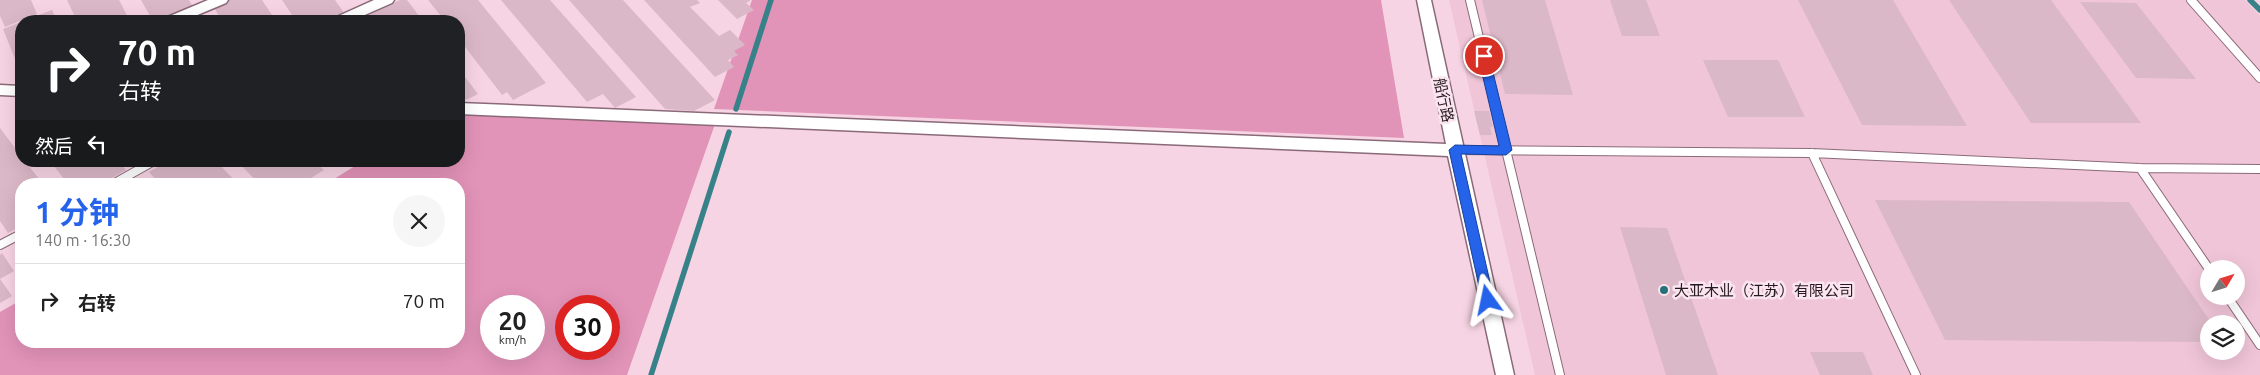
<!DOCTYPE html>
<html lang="zh">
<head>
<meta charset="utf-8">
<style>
  body { margin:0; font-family:Ubuntu,"Noto Sans SC",sans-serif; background:#f6f6f6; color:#222; height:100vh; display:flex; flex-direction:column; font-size:19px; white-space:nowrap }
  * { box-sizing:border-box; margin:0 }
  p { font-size:16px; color:#767676 }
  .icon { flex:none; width:28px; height:28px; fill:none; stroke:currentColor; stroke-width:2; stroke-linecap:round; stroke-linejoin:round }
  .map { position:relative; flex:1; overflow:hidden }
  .drawer { position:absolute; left:15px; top:178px; width:450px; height:170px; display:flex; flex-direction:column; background:#fff; border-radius:20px; box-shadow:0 5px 20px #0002 }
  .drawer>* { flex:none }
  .guide { position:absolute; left:15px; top:15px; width:450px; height:152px; border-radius:20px; box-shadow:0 5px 20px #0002; background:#202124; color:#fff; overflow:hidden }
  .needle { width:32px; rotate:52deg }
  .fabs { position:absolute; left:2200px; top:260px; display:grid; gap:10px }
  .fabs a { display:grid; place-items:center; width:45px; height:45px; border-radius:50%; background:#fff; box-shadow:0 5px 20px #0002; font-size:25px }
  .speed { position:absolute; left:480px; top:295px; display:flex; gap:10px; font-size:25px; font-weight:700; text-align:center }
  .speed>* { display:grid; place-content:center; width:65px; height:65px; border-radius:50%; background:#fff; box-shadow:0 5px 20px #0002; line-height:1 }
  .speed small { font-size:12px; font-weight:400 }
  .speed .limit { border:8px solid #d22; background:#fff; color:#111 }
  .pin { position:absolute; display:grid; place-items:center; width:42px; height:42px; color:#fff; margin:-21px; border:2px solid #fff; border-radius:50%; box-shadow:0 1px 5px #0007 }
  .me { position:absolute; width:55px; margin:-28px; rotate:348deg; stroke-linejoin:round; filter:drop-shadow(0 0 4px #0008) }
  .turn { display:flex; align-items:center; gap:18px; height:105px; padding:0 20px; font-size:22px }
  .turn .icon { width:65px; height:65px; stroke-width:2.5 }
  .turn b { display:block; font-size:35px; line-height:42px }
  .then { display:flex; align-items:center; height:48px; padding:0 20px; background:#0003; gap:10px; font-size:19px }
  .round { display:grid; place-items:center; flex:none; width:52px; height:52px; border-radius:26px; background:#f6f6f6 }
  .head { display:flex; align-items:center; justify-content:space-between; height:85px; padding:0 20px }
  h1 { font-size:30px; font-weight:700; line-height:38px; color:#2563eb }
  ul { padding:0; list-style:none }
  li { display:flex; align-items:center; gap:15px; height:75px; padding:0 20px; border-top:1px solid #e0e0e0 }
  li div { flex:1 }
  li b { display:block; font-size:19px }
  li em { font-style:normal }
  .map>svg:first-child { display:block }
  .built { fill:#f0c5d8; fill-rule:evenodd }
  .green { fill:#e293b8; fill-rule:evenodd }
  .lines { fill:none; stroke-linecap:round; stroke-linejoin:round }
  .stream { stroke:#378189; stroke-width:5.5 }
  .building { fill:#dbb8c7 }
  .service-casing { stroke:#8a6a78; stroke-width:10 }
  .minor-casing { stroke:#8a6a78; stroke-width:3 }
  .service { stroke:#fff; stroke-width:8 }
  .minor { fill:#fff; fill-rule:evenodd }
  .route { fill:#2563eb; stroke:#184099 }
  .poi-dot { fill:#267177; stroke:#fbe5ef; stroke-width:2 }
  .labels { text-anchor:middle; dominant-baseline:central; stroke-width:5; stroke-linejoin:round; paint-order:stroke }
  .street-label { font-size:15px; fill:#26191f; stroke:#fbe5ef }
  .poi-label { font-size:15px; fill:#26191f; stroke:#fbe5ef; text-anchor:start }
</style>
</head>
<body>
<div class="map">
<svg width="2260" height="375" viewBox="0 0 2260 375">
  <rect width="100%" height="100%" fill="#f7d4e3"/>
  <path class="built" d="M1449,0h796l15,16v359h-725zM2209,269h27v27h-27zM2209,324h27v27h-27z"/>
  <path class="green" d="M752,0h629l23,138 -690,-29z
    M459,113l256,11 -88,251h-627v-63l21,-12v41h438v-157h-133l37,-23h96zM491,306h43v43h-43zM566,306h43v43h-43z"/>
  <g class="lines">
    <path class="stream" d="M2250,0l10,10
      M736,109l35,-109
      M651,375l78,-243"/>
  </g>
  <path class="building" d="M0,0h31l6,14 -32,13 -5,-11z
    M67,0h52l11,21h-53z
    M141,0h48l4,7 -35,14h-5z
    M228,0h34l14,21h-54l-9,-15z
    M282,0h53l9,13 -20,8h-28z
    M400,0h7l16,21h-53l-5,-6z
    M428,0h50l68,83 -33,17 -6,-8 -5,3 -43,-56v-18h-14z
    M501,0h49l86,97 -21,11 -12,-14 -16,8z
    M569,0h54l92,100 -21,11 -29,-2z
    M644,0h53l3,3 -10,4 29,29 11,-6 15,15 -11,6 4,4 -10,5 6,7 -19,10z
    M718,0h33l-5,3 8,7 -17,9z
    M1482,0h63l28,95 -68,-1z
    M1610,0h36l14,36h-38z
    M1798,0h95l74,126 -105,-1z
    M1949,0h102l90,123h-110z
    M2080,2l56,1 60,76 -60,-1z
    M52,10l5,11h-34z
    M200,11l6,10h-29z
    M21,22v52l-18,-45z
    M1703,60h75l27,57h-77z
    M459,69l19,25 -12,6 -7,-10z
    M1474,111h15l4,16h-3l2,8h-12z
    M0,128l21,28v5h4l18,23h-22v42l-13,7 -8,-12z
    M50,161h69l7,9 -25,14h-33z
    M168,161h48l22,23h-78l-11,-12z
    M237,161h77l10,9 -23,14h-42z
    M1875,200l254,2 83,122h-3v18l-264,-2z
    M1620,227l47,1 51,147h-52z
    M2,253l12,18 -14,8 12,17 -12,7v-48z
    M1810,352h53l10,23h-53z"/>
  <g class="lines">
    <g class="service-casing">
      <path id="service" d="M1470,0l90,375
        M2191,0l69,78
        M1455,150l357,3 328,15 120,1
        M1812,153l104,222
        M2140,168l69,101
        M113,184l41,-23
        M0,245l21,-11
        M2227,296l33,49"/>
    </g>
    <g class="minor-casing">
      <path id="minor" d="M208,0h20l-2,3 -43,18h-20l2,-3z
        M374,0h20l-2,3 -41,18h-19l2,-3z
        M1417,0h14l83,375h-18l-48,-219 -989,-42v-11l987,41z
        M0,85l21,1v10l-21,-1z"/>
    </g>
    <use href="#service" class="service"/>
    <use href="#minor" class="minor"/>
  </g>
  <path class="route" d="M1484,53l5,3 23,94 -6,5 -45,-1 33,146 -1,3h-9l-2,-3 -33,-150 6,-5 44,1 -21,-90z"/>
  <circle class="poi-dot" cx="1664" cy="290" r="5"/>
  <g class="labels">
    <g class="street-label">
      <text transform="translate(1444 100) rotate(78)">船行路</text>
    </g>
    <g class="poi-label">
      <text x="1674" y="290">大亚木业（江苏）有限公司</text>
    </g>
  </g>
</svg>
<div class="fabs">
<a><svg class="needle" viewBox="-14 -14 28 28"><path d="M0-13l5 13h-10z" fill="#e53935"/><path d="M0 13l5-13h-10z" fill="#767676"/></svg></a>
<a><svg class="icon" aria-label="layers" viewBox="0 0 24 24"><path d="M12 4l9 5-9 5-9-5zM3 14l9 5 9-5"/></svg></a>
</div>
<div class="speed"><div>20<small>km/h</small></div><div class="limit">30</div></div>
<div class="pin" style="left:1484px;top:56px;background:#d93025"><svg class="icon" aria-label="arrive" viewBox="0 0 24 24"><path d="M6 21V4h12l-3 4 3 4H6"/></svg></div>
<svg class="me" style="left:1488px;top:300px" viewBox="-20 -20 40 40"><path d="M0-17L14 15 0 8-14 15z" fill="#2563eb" stroke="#fff" stroke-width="4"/></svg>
<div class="guide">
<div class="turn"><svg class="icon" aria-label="right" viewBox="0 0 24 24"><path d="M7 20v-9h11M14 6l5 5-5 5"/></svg><div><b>70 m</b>右转</div></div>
<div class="then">然后<svg class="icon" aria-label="left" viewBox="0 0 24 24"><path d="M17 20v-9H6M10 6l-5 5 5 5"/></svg></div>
</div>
<section class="drawer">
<div class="head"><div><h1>1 分钟</h1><p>140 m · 16:30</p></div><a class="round"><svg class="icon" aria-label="close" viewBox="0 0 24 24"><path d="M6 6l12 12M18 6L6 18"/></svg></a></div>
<ul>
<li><svg class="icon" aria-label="right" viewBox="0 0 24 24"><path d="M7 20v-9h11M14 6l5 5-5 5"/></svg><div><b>右转</b></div><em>70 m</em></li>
</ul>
</section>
</div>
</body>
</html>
